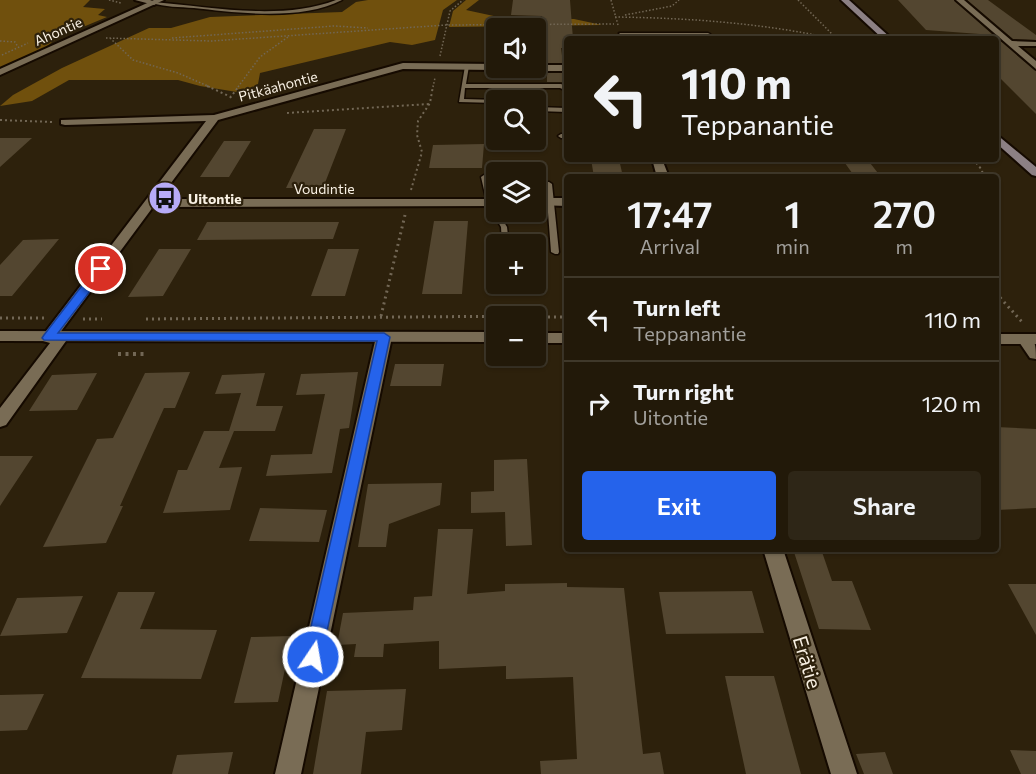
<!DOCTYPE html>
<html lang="en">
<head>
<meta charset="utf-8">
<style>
  body { margin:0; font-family:Commissioner,sans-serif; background:#2e2617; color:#f1f3f6; height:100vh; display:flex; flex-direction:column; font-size:22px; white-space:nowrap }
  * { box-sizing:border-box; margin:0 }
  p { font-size:20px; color:#a2a09c }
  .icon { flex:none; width:33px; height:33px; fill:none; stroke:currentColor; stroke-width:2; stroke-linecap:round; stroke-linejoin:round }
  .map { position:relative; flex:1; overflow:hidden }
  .side { position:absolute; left:564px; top:174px; width:435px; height:378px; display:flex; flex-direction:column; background:#221909; border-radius:6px; box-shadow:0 2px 4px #0004,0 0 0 2px #3f382a }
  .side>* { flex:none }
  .guide { position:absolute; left:564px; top:36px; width:435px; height:126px; border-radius:6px; box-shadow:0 2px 4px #0004,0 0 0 2px #3f382a; background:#221909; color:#f1f3f6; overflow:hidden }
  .controls { position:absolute; left:486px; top:18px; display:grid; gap:12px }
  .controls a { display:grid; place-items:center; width:60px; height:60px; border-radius:6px; background:#221909; box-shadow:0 2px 4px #0004,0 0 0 2px #3f382a; font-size:30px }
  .pin { position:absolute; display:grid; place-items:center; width:51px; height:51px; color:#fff; margin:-26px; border:3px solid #fff; border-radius:50%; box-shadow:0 2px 6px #0007 }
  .me { position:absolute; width:66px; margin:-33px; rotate:12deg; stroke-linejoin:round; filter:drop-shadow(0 0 4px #0008) }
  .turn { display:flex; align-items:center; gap:21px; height:126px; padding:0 18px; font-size:27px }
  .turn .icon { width:78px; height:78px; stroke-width:2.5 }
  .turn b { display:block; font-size:42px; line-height:51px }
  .eta { display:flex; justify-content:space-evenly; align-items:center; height:102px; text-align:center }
  .eta b { font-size:36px; font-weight:600; line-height:42px }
  .cta { display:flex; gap:12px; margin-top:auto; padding:12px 18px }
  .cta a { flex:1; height:69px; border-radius:6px; background:#2563eb; color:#fff; font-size:24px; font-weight:600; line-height:69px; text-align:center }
  .cta a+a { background:#2e2617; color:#f1f3f6 }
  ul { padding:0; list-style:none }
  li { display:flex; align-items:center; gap:18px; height:84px; padding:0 18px; border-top:2px solid #3f382a }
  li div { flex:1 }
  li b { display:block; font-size:22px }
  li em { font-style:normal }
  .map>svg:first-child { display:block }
  .forest { fill:#70500d }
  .building { fill:#534630 }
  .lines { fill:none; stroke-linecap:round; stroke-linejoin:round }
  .service-casing { stroke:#150a00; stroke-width:3 }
  .minor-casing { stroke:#150a00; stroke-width:4 }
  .tertiary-casing { stroke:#150a00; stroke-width:4 }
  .secondary-casing { stroke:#150a00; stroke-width:4 }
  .path-far3 { stroke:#726755; stroke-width:1.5; stroke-dasharray:1.5 2; stroke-linecap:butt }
  .path-far2 { stroke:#726755; stroke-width:2; stroke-dasharray:2 3; stroke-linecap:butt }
  .path-far1 { stroke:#726755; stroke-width:3; stroke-dasharray:2 4; stroke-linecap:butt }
  .path { stroke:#726755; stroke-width:4; stroke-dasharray:3 4.5; stroke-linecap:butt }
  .service { fill:#796c55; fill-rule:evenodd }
  .minor { fill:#796c55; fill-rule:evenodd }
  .tertiary { fill:#796c55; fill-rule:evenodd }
  .secondary { fill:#8c8084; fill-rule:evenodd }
  .route { fill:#2563eb; stroke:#184099; stroke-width:1.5 }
  .labels { text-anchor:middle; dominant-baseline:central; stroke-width:4.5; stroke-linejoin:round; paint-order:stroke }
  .far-street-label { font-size:14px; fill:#f9f1e4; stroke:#2d210c }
  .far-poi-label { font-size:14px; font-weight:bold; fill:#f9f1e4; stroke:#2d210c; text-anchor:start }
  .near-street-label { font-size:20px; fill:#f9f1e4; stroke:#2d210c }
</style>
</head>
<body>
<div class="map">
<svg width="1036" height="774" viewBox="0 0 1036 774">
  <rect width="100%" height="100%" fill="#2d210c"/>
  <path class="forest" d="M0,0h90l-7,7 22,2 -7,6 9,2 -48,20 -16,12 -43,19z
    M368,0h89l-14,10 -8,30 -23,5 -22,-3 -130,31 -2,11 -15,9 -43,-7 -22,-6h-109l-37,21 -32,5 13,-11 49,-27 87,-40h22l39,-11 132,-5 14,-10z
    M466,0h13l-13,10 46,10 62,-1 28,6 -153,2 4,-16z"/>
  <path class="building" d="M513,0h57l3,39h-6v9h-6l2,15h-17l-4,-47 -31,-1z
    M898,0h56l39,35 -67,-5z
    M967,0h21l48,35v5l-23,-1z
    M996,37l40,34v43l-40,-40z
    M547,73h18l1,9h-19z
    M314,129h32l-23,59h-37z
    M0,138h32l-32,29z
    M224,141h27l-22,36h-29z
    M484,144l-2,24h-53l4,-23z
    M591,159h28l4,18h-29z
    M842,159h25l14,18h-26z
    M434,221h34l-6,73h-40z
    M207,222h132l-6,17 -136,1z
    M59,239l-47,57h-12v-31l23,-25z
    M159,249h32l-28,47 -35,1z
    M328,249h31l-14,47h-34z
    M395,364h49l-3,22h-51z
    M190,372l-15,36h-11l-44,98h3l-17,37 -63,4 54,-108 16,-1 32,-65z
    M358,372l-9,56 -9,1 -8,44 -66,3 5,-21 41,-1 13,-60 -29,1 5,-21z
    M97,373l-20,37 -48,1 23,-36z
    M265,373l-9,33h27l-8,25h-41l-15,37 23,-1 -12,43 -67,3 15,-43h9l17,-39h25l12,-38 -26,1 7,-19z
    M996,427l40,2v79l-40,2z
    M0,456h33l-33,50z
    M527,459l5,86 -26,1 -1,-34 -34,1v-21l23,-1v-31z
    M442,483l-2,22 -51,19 -3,23h-28l10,-63z
    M260,508l67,2 -8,32 -70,-1z
    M438,529h35l-6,65 38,-3v-7l62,-1v4l57,1 19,166 17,-2 4,22h-123l-1,-13 37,-2 -4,-82 -67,2v-13l-67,3v-28l-55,3 -1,13h-29l2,-13 -19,1 6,-32 70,-3 1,-13 18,-1z
    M793,549h28l11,32h20l19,49 -52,-1z
    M1008,584h28v51z
    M752,591l12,42 -98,1 -7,-42z
    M118,592h37l-15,37 77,1 -16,49 -120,-1z
    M83,596l-16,37 -67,3 17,-38z
    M292,636l-14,66 -44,1 17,-66z
    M725,676h49l27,98h-55z
    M406,689l-4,41 -36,2 -5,42h-48l14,-83z
    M44,694l-17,36 -27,1v-36z
    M1010,750l26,1v23h-15z
    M233,752l-5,22h-56l5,-19z
    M885,752l8,22h-29l-8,-20z"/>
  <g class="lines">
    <g class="service-casing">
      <path id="service" d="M336,0h6c-40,21 -104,13 -148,8 -14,-1 -30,-1 -42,-5l2,-1c58,5 127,19 182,-2z
        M619,33h89l2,1 -2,1h-87z
        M467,65l2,1 -3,18h95l6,3v4l-7,-3h-95l-1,11 34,1h-2v3l-37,-1 6,-36z
        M536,107l31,1v4l-31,-1z
        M567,134v4h-6l-3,-2 3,-2z
        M484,175l3,2 9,35h2l9,15 2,17h-7l-1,-17 -14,-24 -6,-26z
        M663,175h60l3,2h-66z
        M536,182h13l3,2 7,68 -1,2h-3l-4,-2 -5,-66h-10z"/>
    </g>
    <g class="minor-casing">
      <path id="minor" d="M135,0h15l8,3 -4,2z
        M956,0h8l48,41 24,1v4h-18l18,15v8z
        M403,63l93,1v4h4l-4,2 -93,-1 -185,51 -59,79h337v7l-343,1 -94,127 7,1 3,3 -3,3 -60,84 -6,2v-19l50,-65 -7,-2 -3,-3 3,-3 163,-214 -141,4 -4,-1v-4l153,-5z
        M536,65h31v6h-33l-4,-3h6z
        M652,159h10l7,18h-12z
        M567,198v8l-31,-1v-7z
        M384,332l8,5 -91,437h-26l101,-437z
        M1025,334c11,3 11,14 11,25l-6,-1 -13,-19z
        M763,549h20l74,225h-26z"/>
    </g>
    <g class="tertiary-casing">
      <path id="tertiary" d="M154,0h10l-164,75v-6z
        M0,331l496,1v10l-496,-1z
        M536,333h31v10h-31z
        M996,334h40v10h-40z"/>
    </g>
    <g class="secondary-casing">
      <path id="secondary" d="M841,0h8l43,39h-9z
        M996,134l40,33v9l-4,-1 -36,-32z"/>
    </g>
    <path class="path-far3" d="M109,0l12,3
      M611,0l7,25
      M798,0l38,38
      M625,15l47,-9 7,-6
      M615,17c74,1 147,6 220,22
      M106,38l105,3 235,-16 168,-1
      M110,38l23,22 45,13 32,14
      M172,38l162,-12 34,2
      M0,41l15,1 3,5
      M2,55l26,-12
      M440,56l10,-45 13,-11
      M238,87l22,-30 28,-20
      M433,87l2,-9"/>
    <path class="path-far2" d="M207,86l24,11
      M230,98l9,-12
      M287,113l142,-9
      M0,120l53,2
      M973,159l9,11 1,7
      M411,190l11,-38 -5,-17 1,-14 12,-18 3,-17"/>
    <path class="path-far1" d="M996,293l26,29
      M381,316l24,-101
      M536,317h31
      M0,318h45
      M83,319h19
      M146,319l389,-3"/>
    <path class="path" d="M118,354h28"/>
    <use href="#service" class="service"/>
    <use href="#minor" class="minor"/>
    <use href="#tertiary" class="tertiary"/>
    <use href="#secondary" class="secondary"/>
  </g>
  <path class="route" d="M101,265l6,4 -49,64h326l6,4 -70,327 -7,2 -7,-2 -2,-7 73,-316 -333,-1 -2,-2 2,-3 53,-69z"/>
  <defs>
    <g id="bus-disc" transform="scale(1.725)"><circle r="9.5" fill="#b7abf7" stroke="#2d210c"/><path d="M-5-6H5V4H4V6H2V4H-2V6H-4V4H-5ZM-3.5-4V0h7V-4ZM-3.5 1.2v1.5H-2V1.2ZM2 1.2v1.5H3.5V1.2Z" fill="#111"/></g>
  </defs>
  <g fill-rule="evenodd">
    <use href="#bus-disc" x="165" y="198"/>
  </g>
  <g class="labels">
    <g class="far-street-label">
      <text transform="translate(58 31) rotate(-24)">Ahontie</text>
      <text transform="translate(278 86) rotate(-15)">Pitkäahontie</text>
      <text x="324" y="188">Voudintie</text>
    </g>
    <g class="far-poi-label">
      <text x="188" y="198">Uitontie</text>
    </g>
    <g class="near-street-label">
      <text transform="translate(808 662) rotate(73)">Erätie</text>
    </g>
  </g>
</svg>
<div class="controls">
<a><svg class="icon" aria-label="sound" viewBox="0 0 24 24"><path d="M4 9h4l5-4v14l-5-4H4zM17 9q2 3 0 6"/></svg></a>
<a><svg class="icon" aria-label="search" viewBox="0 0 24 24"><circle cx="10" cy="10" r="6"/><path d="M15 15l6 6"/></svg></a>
<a><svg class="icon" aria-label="layers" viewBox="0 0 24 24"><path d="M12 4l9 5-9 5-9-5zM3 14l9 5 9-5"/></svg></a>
<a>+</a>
<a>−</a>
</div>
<div class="pin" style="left:101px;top:269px;background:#d93025"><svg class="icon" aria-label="arrive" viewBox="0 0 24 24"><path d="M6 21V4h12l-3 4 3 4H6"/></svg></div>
<svg class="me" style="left:313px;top:657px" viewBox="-20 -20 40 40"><circle r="17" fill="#2563eb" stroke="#fff" stroke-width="3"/><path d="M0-11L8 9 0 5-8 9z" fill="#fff"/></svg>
<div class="guide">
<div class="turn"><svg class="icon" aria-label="left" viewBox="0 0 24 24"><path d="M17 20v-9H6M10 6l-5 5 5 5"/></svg><div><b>110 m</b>Teppanantie</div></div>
</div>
<section class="side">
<div class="eta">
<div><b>17:47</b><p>Arrival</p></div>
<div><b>1</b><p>min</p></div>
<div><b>270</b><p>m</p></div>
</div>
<ul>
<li><svg class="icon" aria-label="left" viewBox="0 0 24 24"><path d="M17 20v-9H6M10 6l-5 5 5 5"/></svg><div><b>Turn left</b><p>Teppanantie</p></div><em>110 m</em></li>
<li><svg class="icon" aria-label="right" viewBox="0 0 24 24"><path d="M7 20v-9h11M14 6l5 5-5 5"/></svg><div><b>Turn right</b><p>Uitontie</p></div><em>120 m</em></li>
</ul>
<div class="cta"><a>Exit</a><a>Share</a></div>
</section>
</div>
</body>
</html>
